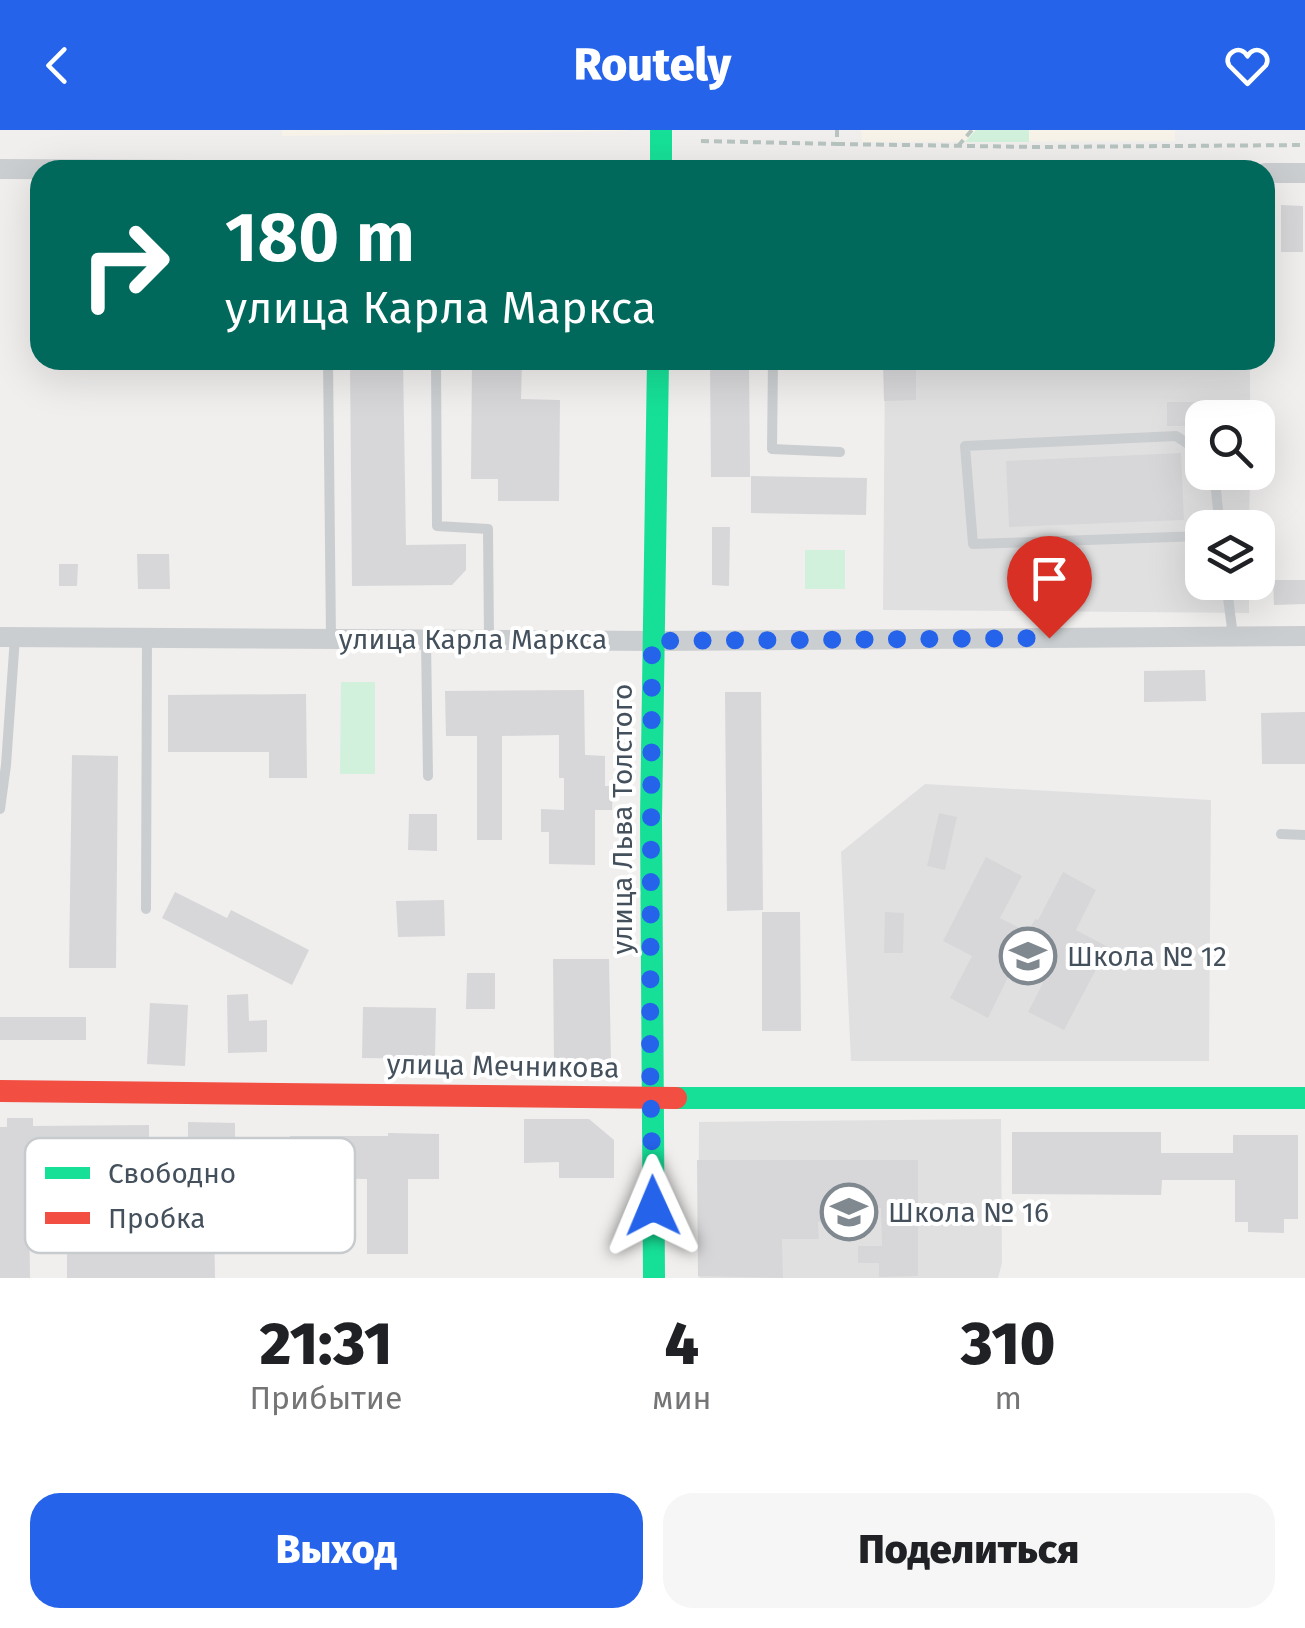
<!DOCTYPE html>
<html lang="ru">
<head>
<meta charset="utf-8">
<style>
  body { margin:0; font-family:"Fira Sans",sans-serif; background:#f6f6f6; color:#202124; height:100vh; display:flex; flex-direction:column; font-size:38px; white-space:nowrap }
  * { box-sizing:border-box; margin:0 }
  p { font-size:32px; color:#757577 }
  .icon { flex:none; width:55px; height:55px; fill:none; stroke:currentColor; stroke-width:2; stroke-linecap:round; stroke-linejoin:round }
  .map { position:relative; height:1148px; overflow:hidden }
  .drawer { display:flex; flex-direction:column; background:#fff; flex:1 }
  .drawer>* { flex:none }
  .top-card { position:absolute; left:30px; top:30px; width:1245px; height:210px; border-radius:30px; box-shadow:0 10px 40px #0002; background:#00695c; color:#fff; overflow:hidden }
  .buttons { position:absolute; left:1185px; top:270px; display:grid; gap:20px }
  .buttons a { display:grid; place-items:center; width:90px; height:90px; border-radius:20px; background:#fff; box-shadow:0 10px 40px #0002; font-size:50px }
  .pin { position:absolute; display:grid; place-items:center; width:85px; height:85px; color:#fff; margin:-102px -42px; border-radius:50% 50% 50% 0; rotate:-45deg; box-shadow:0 0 10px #0007 }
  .pin .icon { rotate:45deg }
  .me { position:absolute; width:110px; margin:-55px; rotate:359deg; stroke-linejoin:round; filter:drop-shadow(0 0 8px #0008) }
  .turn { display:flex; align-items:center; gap:35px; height:210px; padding:0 30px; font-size:45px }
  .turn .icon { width:130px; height:130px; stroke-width:2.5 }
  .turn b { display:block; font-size:70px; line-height:85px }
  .eta { display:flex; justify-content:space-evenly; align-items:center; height:170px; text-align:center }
  .eta b { font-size:60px; font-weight:800; line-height:70px }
  .action { display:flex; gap:20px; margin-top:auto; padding:20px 30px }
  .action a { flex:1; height:115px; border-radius:30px; background:#2563eb; color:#fff; font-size:40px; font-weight:800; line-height:115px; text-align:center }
  .action a+a { background:#f6f6f6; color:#202124 }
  header { display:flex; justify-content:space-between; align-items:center; height:130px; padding:0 30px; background:#2563eb; color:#fff; font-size:45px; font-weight:800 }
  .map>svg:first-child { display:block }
  .commercial { fill:#f8f3e9 }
  .education { fill:#e1e0e1 }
  .green { fill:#d1f1dd }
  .building { fill:#d7d7d9 }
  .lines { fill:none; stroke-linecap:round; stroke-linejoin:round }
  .path { stroke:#b7c4c0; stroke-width:4; stroke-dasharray:8 5; stroke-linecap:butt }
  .lane { stroke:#cbced0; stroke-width:10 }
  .street { stroke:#cbced0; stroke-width:20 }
  .fast { stroke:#16e098; stroke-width:22 }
  .jam { stroke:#f24e42; stroke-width:22 }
  .route { stroke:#2563eb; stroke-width:18; stroke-dasharray:0 32.4 }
  .labels { text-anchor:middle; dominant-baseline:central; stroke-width:8; stroke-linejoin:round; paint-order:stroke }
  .street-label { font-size:28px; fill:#44515d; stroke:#fff }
  .poi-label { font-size:28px; fill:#44515d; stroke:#fff; text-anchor:start }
  .key { fill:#fff; stroke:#c7cbce; stroke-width:2.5 }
  .key-label { font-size:28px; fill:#44515d }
</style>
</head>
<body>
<header><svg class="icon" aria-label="back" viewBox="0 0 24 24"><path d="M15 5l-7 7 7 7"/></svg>Routely<svg class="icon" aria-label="heart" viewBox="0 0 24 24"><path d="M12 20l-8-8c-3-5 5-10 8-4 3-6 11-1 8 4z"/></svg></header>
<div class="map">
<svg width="1305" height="1148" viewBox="0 0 1305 1148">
  <rect width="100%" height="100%" fill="#f0efee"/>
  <path class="commercial" d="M282,0h345v1l-345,5z
    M861,0h314v11l-313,1z"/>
  <path class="education" d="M885,230h365v57l-48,1v54l48,1 -1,54 -47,1v54l47,1v30l-366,-3z
    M925,654l286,16 -2,261h-358l-10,-209z
    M1001,989l1,144 -4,15h-298l-2,-2 1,-154z"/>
  <path class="green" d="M976,0h53v12h-64z
    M805,420h40v39h-40z
    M341,552h34v92h-35z"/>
  <path class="building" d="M1281,75l22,1v46h-22z
    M350,230h53l3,185 60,-1v26l-14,15 -100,1z
    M472,230h50l-1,39 39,1 -1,101h-61v-22h-27z
    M710,230h39l1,117h-39z
    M883,230h33v40l-32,1z
    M1167,272h35v24h-35z
    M1181,323l3,67 -175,7 -3,-66z
    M751,346l116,2 -1,37 -115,-2z
    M712,397h18l-1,59 -17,-1z
    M137,424h32l1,35h-32z
    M59,434h19l-1,22h-18z
    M1273,450h32v24l-31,1z
    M1205,540l1,31 -62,1v-31z
    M584,560l1,65 20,1v30h8l-1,24h-17v55l-46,-1v-32h-8v-23l23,1v-32h-5v-43l-57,1v104h-25v-104h-31l-1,-45z
    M725,562h36l2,218 -36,1z
    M306,564l1,84h-38v-26h-101v-57z
    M1305,582v52h-43l-1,-51z
    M72,625l46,1 -2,212h-47z
    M939,683l18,4 -12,53 -18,-4z
    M409,684h28v37l-29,-1z
    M986,727l36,19 -22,42 28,14 7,-13 3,1 25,-48 33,18 -20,40 32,17 -44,83 -36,-18 22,-43 -30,-16 -32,65 -38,-20 22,-42 -29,-15z
    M175,762l52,26 4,-8 78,40 -17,35 -130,-67z
    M444,770l1,36 -47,1 -2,-36z
    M762,782h38l1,119h-39z
    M885,782l19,1 -1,40h-19z
    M553,829h56l2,103h-57z
    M467,843h28v36h-29z
    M248,864l1,27 18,-1v32l-39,1 -1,-58z
    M150,873l38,2 -3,61 -38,-2z
    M363,877l73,1 -1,51 -73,-1z
    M0,887h86v23h-86z
    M7,988h26v8l116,-1v61h39v-64l47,1v42h-22l2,113h-148v-92h-38l1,92h-30v-151h7z
    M524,989h65l25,21v38h-55v-16l-35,1z
    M1012,1002h149v21h72v-18h65v84h-14v14l-36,-1v-10h-13v-42h-73l-1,15 -149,-1z
    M388,1003l51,1v45h-31v75h-41v-75l-77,-1v-42h98z
    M697,1030h221v116l-39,1v-14h-21v-17h24l-1,-38h-37l1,14h-27l1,17h-37l1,39 -85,-2z"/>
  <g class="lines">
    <path class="path" d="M701,11l136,3v-14
      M837,14l201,3 267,-2
      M958,16l14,-16"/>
    <path class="lane" d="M328,230l3,279
      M436,230l1,166 51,3 1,110
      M773,230l-1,89 68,3
      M1202,323l-26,-17 -211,10 8,98 229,-8
      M1214,342l6,56
      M1226,452l7,54
      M426,510l2,136
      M0,679l6,-44 9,-128
      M1281,704l24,1
      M146,779l1,-270"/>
    <path class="street" d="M0,39l193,1
      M1265,43h40
      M0,507l653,4 652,-5"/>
    <path class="fast" d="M661,0v40
      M676,968h629
      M654,1148l-3,-459 7,-459"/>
    <path class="jam" d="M0,961l676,7"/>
  </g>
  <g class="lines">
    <path class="route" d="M653,1076l-3,-144 2,-421 397,-3"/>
  </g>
  <defs>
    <g id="school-ring" transform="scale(2.875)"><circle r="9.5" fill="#fff" stroke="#808890" stroke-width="1.5"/><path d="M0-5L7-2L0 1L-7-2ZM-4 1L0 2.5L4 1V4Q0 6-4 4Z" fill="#808890"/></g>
  </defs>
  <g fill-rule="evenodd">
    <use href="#school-ring" x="1028" y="826"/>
    <use href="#school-ring" x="849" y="1082"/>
  </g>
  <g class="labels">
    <g class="street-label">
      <text x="473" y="509">улица Карла Маркса</text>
      <text transform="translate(622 689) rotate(-90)">улица Льва Толстого</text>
      <text transform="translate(503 936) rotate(1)">улица Мечникова</text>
    </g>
    <g class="poi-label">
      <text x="1067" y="826">Школа № 12</text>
      <text x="888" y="1082">Школа № 16</text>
    </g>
  </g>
  <rect x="25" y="1008" width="330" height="115" rx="15" class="key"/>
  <rect x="45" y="1037" width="45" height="12" fill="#16e098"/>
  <rect x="45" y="1082" width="45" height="12" fill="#f24e42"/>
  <g class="key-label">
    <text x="108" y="1053">Свободно</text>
    <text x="108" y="1098">Пробка</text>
  </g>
</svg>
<div class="buttons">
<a><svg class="icon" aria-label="search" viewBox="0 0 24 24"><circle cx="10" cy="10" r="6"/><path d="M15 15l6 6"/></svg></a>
<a><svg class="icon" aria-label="layers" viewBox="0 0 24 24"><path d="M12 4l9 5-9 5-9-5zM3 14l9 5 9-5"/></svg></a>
</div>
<div class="pin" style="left:1049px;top:508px;background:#d93025"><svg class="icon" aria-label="arrive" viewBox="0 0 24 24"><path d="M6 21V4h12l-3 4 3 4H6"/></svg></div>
<svg class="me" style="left:653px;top:1076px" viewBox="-20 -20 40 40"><path d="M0-17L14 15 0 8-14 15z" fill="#2563eb" stroke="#fff" stroke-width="4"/></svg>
<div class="top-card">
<div class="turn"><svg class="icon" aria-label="right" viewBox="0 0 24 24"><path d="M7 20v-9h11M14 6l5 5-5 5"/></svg><div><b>180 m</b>улица Карла Маркса</div></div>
</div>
</div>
<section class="drawer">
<div class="eta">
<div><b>21:31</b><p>Прибытие</p></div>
<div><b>4</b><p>мин</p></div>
<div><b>310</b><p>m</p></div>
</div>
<div class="action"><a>Выход</a><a>Поделиться</a></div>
</section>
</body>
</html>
